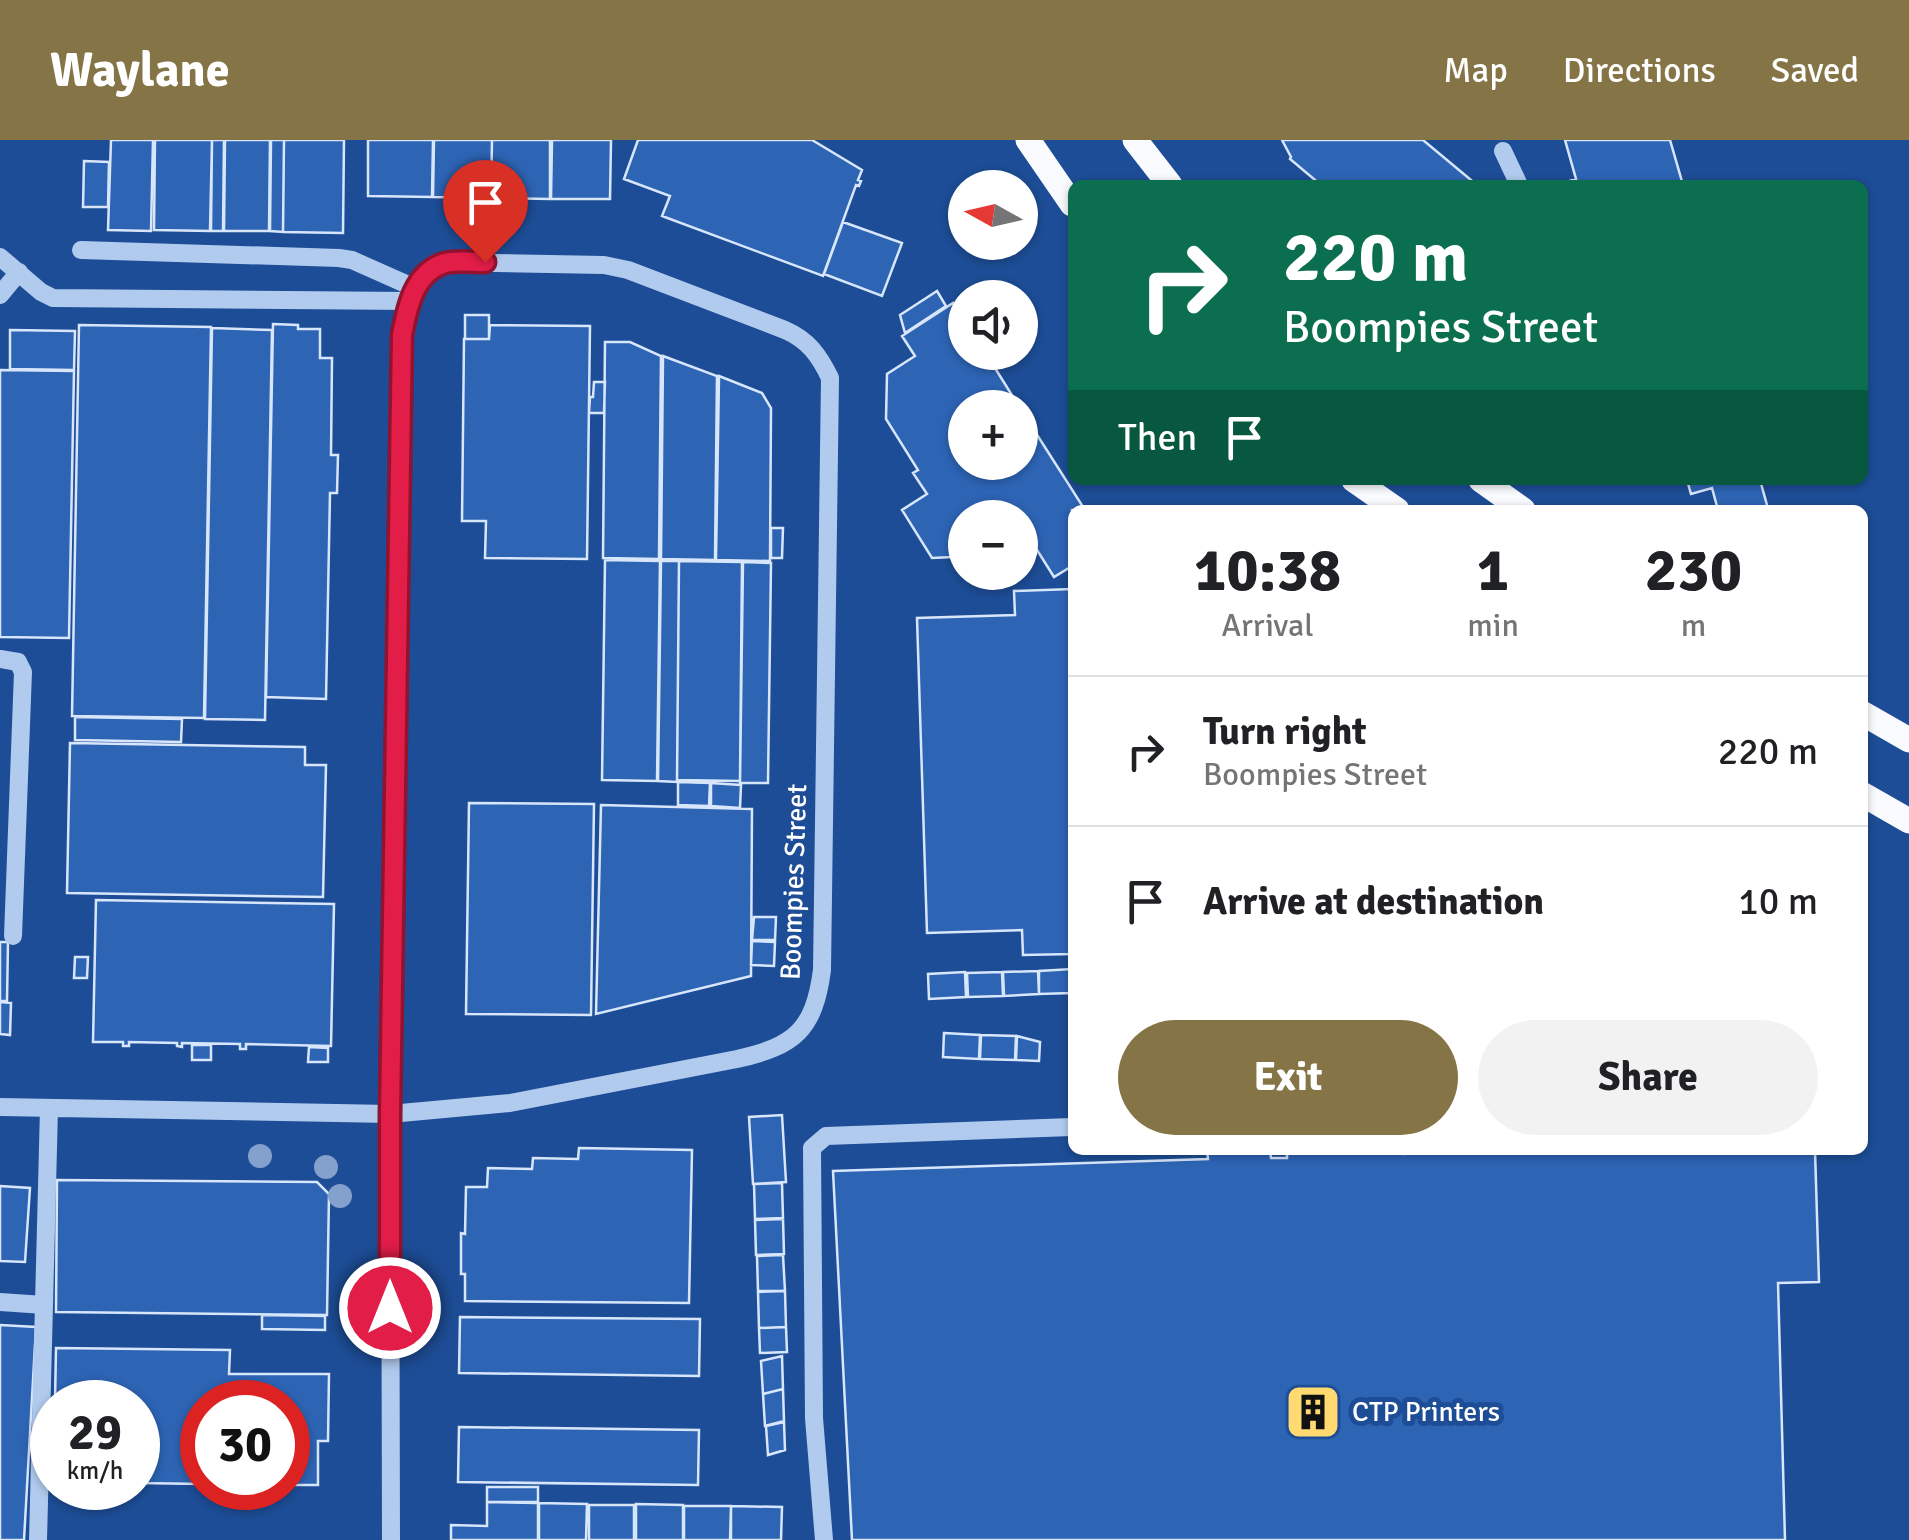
<!DOCTYPE html>
<html lang="en">
<head>
<meta charset="utf-8">
<style>
  body { margin:0; font-family:Signika,sans-serif; background:#f2f2f2; color:#202124; height:100vh; display:flex; flex-direction:column; font-size:38px; white-space:nowrap }
  * { box-sizing:border-box; margin:0 }
  p { font-size:32px; color:#757577 }
  .icon { flex:none; width:55px; height:55px; fill:none; stroke:currentColor; stroke-width:2; stroke-linecap:round; stroke-linejoin:round }
  .map { position:relative; flex:1; overflow:hidden }
  .details { position:absolute; left:1068px; top:365px; width:800px; height:650px; display:flex; flex-direction:column; background:#fff; border-radius:15px; box-shadow:0 2px 8px #0004 }
  .details>* { flex:none }
  .top-card { position:absolute; left:1068px; top:40px; width:800px; height:305px; border-radius:15px; box-shadow:0 2px 8px #0004; background:#0b6e4f; color:#fff; overflow:hidden }
  .needle { width:65px; rotate:278deg }
  .buttons { position:absolute; left:948px; top:30px; display:grid; gap:20px }
  .buttons a { display:grid; place-items:center; width:90px; height:90px; border-radius:50%; background:#fff; box-shadow:0 2px 8px #0004; font-size:50px }
  .speed { position:absolute; left:30px; top:1240px; display:flex; gap:20px; font-size:50px; font-weight:700; text-align:center }
  .speed>* { display:grid; place-content:center; width:130px; height:130px; border-radius:50%; background:#fff; box-shadow:0 2px 8px #0004; line-height:1 }
  .speed small { font-size:25px; font-weight:400 }
  .speed .limit { border:15px solid #d22; background:#fff; color:#111 }
  .pin { position:absolute; display:grid; place-items:center; width:85px; height:85px; color:#fff; margin:-102px -42px; border-radius:50% 50% 50% 0; rotate:-45deg; box-shadow:0 0 10px #0007 }
  .pin .icon { rotate:45deg }
  .me { position:absolute; width:110px; margin:-55px; rotate:0deg; stroke-linejoin:round; filter:drop-shadow(0 0 8px #0008) }
  .turn { display:flex; align-items:center; gap:35px; height:210px; padding:0 50px; font-size:45px }
  .turn .icon { width:130px; height:130px; stroke-width:2.5 }
  .turn b { display:block; font-size:70px; line-height:85px }
  .then { display:flex; align-items:center; height:95px; padding:0 50px; background:#0003; gap:20px; font-size:38px }
  .eta { display:flex; justify-content:space-evenly; align-items:center; height:170px; text-align:center }
  .eta b { font-size:60px; font-weight:700; line-height:70px }
  .cta { display:flex; gap:20px; margin-top:auto; padding:20px 50px }
  .cta a { flex:1; height:115px; border-radius:60px; background:#847446; color:#fff; font-size:40px; font-weight:700; line-height:115px; text-align:center }
  .cta a+a { background:#f2f2f2; color:#202124 }
  ul { padding:0; list-style:none }
  li { display:flex; align-items:center; gap:30px; height:150px; padding:0 50px; border-top:2px solid #e0e0e0 }
  li div { flex:1 }
  li b { display:block; font-size:38px }
  li em { font-style:normal }
  header { display:flex; align-items:center; gap:60px; box-sizing:border-box; height:140px; padding:0 50px; background:#847446; color:#fff }
  header strong { font-size:48px }
  nav { display:flex; gap:55px; margin-inline-start:auto; font-size:35px }
  .map>svg:first-child { display:block }
  .building { fill:#2d64b4; stroke:#d8e6fb; stroke-width:2.5 }
  .lines { fill:none; stroke-linecap:round; stroke-linejoin:round }
  .minor { stroke:#b1cbef; stroke-width:18 }
  .major { stroke:#f9fbff; stroke-width:25 }
  .tree { fill:#84a1ce }
  .route-casing { stroke:#92132f; stroke-width:25 }
  .route { stroke:#e11d48; stroke-width:18 }
  .labels { text-anchor:middle; dominant-baseline:central; stroke-width:10; stroke-linejoin:round; paint-order:stroke }
  .street-label { font-size:28px; fill:#fff; stroke:#1d4d96 }
  .poi-label { font-size:28px; fill:#fff; stroke:#1d4d96; text-anchor:start }
</style>
</head>
<body>
<header>
<strong>Waylane</strong>
<nav><a>Map</a><a>Directions</a><a>Saved</a></nav>
</header>
<div class="map">
<svg width="1909" height="1400" viewBox="0 0 1909 1400">
  <rect width="100%" height="100%" fill="#1d4d96"/>
  <path class="building" d="M111,0h42l-2,91 -43,-1z
    M155,0h57l-2,91 -56,-1z
    M212,0h12l-1,91h-12z
    M225,0h45l-1,91h-45z
    M271,0h13l-1,92 -13,-1z
    M284,0h60l-1,93 -60,-1z
    M368,0h65l-1,57 -64,-1z
    M434,0h58l-1,58 -58,-1z
    M492,0h58v59l-59,-1z
    M552,0h59l-1,59h-59z
    M638,0h174l50,30 -4,10 3,1 -2,5 -3,-1 -33,91 -161,-60 8,-20 -46,-17z
    M1282,0h141l54,45h-156l-31,-26 1,-2z
    M1565,0h105l13,45h-120v-2l13,-4z
    M84,21l25,1 -1,45h-25z
    M843,82l59,21 -20,53 -58,-22z
    M937,151l9,15 -41,27 -5,-18z
    M953,163l12,18v31h20l35,56h-55v54h55v-54l65,102h-13v56l-18,11 -34,-54v-5h-55v31l-12,8 -21,1 -30,-48 25,-16 -14,-21 5,-3 -32,-51 1,-45 28,-18 -13,-20z
    M465,175h24v24h-24z
    M273,184l25,1v4h22v29h12l-1,97h7l-1,38h-7l-4,206 -60,-2z
    M79,185l132,2 -7,391 -132,-2z
    M490,185l100,1 -3,233 -102,-1 1,-37h-24l2,-182h25z
    M212,188l60,2 -7,390 -60,-1z
    M10,190l65,1 -1,39 -64,-1z
    M605,202h25l31,14 -2,203 -56,-1z
    M663,216l54,20 -2,184 -54,-1z
    M0,230l74,1 -5,267 -69,-1z
    M719,236l43,17 9,15 -1,153 -54,-1z
    M594,242h11l-1,31h-15l1,-16h3z
    M1687,340h73l7,25 -19,5h-30l-6,-22 -21,6z
    M771,388h12l-1,30h-11z
    M605,420l55,1 -3,220 -55,-1z
    M661,421h18l-2,221 -19,-1z
    M679,421l63,1 -2,219 -63,-1z
    M743,422l28,1 -3,220h-28z
    M1072,449v365l-49,1 -1,-25 -95,3 -10,-315 98,-3 -1,-24z
    M75,577l107,2 -1,23 -106,-2z
    M70,603l235,4v18h21l-3,132 -256,-4z
    M678,642l32,1 -1,23 -31,-1z
    M711,643l30,2 -1,23 -29,-2z
    M469,663l125,1 -3,211 -125,-1z
    M601,665l151,4 -1,167 -155,38z
    M96,760l238,4 -3,142 -85,-2v5h-6v-5l-58,-1v4l-5,-1v-3l-48,-1v4h-6v-4h-30z
    M754,777h22l-1,23h-23z
    M752,801l23,1 -1,24 -23,-1z
    M0,802h8l-1,59h-7z
    M75,817h13l-1,21h-13z
    M1072,829v24l-33,1v-23z
    M1038,831l1,23 -35,2 -1,-24z
    M965,832l1,25 -37,2 -1,-25z
    M1002,832l1,24 -35,1 -1,-24z
    M0,862l11,1 -1,32 -10,-1z
    M944,893l36,2 -1,24 -36,-2z
    M981,895l35,1 -1,24 -35,-1z
    M1017,896l23,6 -1,19 -23,-1z
    M192,905h19v15h-19z
    M309,907l19,1v14h-20z
    M782,975l4,67 -33,2 -4,-67z
    M579,1008l113,2 -3,153 -224,-2v-27h-4v-41l4,1 1,-47h21l1,-19 44,1 1,-11 45,1z
    M1207,1010h63l1,8h16v-8h116v4l22,-1v-3h390l4,132 -41,1 7,257h-933l-19,-369 375,-12z
    M57,1040l260,2 12,12 -2,121 -271,-3z
    M782,1043l1,35 -28,1 -1,-35z
    M0,1046l30,2 -5,74 -25,-1z
    M783,1079l1,35 -28,1 -1,-35z
    M783,1115l2,36h-27l-1,-35z
    M785,1151l1,36 -27,1 -1,-36z
    M262,1175l63,1v14l-63,-1z
    M460,1177l240,2 -1,57 -240,-3z
    M0,1185l36,2 -12,213h-24z
    M786,1187l1,25 -27,1 -1,-25z
    M56,1208l174,2 -1,24h100l-1,67h-10v44h-30v-83h-86v82l-64,-1v-81h-83z
    M782,1216l1,33 -20,5 -2,-33z
    M783,1249l1,32 -19,5 -2,-32z
    M784,1282l1,28 -17,5 -2,-29z
    M459,1287l240,3 -1,55 -240,-3z
    M487,1347h51v15h-51z
    M487,1362l51,1v37h-87v-15l36,1z
    M539,1363l48,1 -1,36h-47z
    M636,1364l47,1v35h-47z
    M589,1365h45v35h-45z
    M684,1366h47l-1,34h-46z
    M731,1366l51,1 -1,33h-50z"/>
  <g class="lines">
    <path class="minor" d="M1503,11l16,34
      M81,110l258,8 13,2 63,28
      M0,117l41,35 12,6 357,3
      M0,155l19,-23
      M0,519l18,3 5,10 -10,264
      M0,967l390,7 120,-11 227,-44c58,-13 77,-29 85,-89l8,-592c-11,-23 -22,-38 -45,-48l-157,-60 -24,-5 -158,-3c-33,20 -37,38 -44,73l-12,779 1,426
      M0,1162l44,3
      M38,1400l11,-432
      M824,1400l-10,-122 -2,-270 14,-12 246,-9"/>
    <path class="major" d="M1028,0l44,64
      M1135,0l35,45
      M1354,340l43,30
      M1481,340l42,30
      M1862,573l47,27
      M1862,654l47,27"/>
  </g>
  <g class="tree">
    <circle cx="260" cy="1016" r="12"/>
    <circle cx="326" cy="1027" r="12"/>
    <circle cx="340" cy="1056" r="12"/>
  </g>
  <g class="lines">
    <g class="route-casing">
      <path id="route" d="M390,1168v-194l12,-779c5,-27 12,-63 43,-72 11,-3 28,-1 40,-1"/>
    </g>
    <use href="#route" class="route"/>
  </g>
  <defs>
    <g id="building-square" transform="scale(2.875)"><rect x="-9" y="-9" width="18" height="18" rx="4" fill="#feda70" stroke="#1d4d96"/><path d="M-4-6H4V6H1V3H-1V6H-4ZM-2.5-4.3h1.7v1.8h-1.7ZM.8-4.3h1.7v1.8H.8ZM-2.5-1h1.7V.8h-1.7ZM.8-1h1.7V.8H.8Z" fill="#111"/></g>
  </defs>
  <g fill-rule="evenodd">
    <use href="#building-square" x="1313" y="1272"/>
  </g>
  <g class="labels">
    <g class="street-label">
      <text transform="translate(794 742) rotate(-88)">Boompies Street</text>
    </g>
    <g class="poi-label">
      <text x="1352" y="1272">CTP Printers</text>
    </g>
  </g>
</svg>
<div class="buttons">
<a><svg class="needle" viewBox="-14 -14 28 28"><path d="M0-13l5 13h-10z" fill="#e53935"/><path d="M0 13l5-13h-10z" fill="#757577"/></svg></a>
<a><svg class="icon" aria-label="sound" viewBox="0 0 24 24"><path d="M4 9h4l5-4v14l-5-4H4zM17 9q2 3 0 6"/></svg></a>
<a>+</a>
<a>−</a>
</div>
<div class="speed"><div>29<small>km/h</small></div><div class="limit">30</div></div>
<div class="pin" style="left:485px;top:122px;background:#d93025"><svg class="icon" aria-label="arrive" viewBox="0 0 24 24"><path d="M6 21V4h12l-3 4 3 4H6"/></svg></div>
<svg class="me" style="left:390px;top:1168px" viewBox="-20 -20 40 40"><circle r="17" fill="#e11d48" stroke="#fff" stroke-width="3"/><path d="M0-11L8 9 0 5-8 9z" fill="#fff"/></svg>
<div class="top-card">
<div class="turn"><svg class="icon" aria-label="right" viewBox="0 0 24 24"><path d="M7 20v-9h11M14 6l5 5-5 5"/></svg><div><b>220 m</b>Boompies Street</div></div>
<div class="then">Then<svg class="icon" aria-label="arrive" viewBox="0 0 24 24"><path d="M6 21V4h12l-3 4 3 4H6"/></svg></div>
</div>
<section class="details">
<div class="eta">
<div><b>10:38</b><p>Arrival</p></div>
<div><b>1</b><p>min</p></div>
<div><b>230</b><p>m</p></div>
</div>
<ul>
<li><svg class="icon" aria-label="right" viewBox="0 0 24 24"><path d="M7 20v-9h11M14 6l5 5-5 5"/></svg><div><b>Turn right</b><p>Boompies Street</p></div><em>220 m</em></li>
<li><svg class="icon" aria-label="arrive" viewBox="0 0 24 24"><path d="M6 21V4h12l-3 4 3 4H6"/></svg><div><b>Arrive at destination</b></div><em>10 m</em></li>
</ul>
<div class="cta"><a>Exit</a><a>Share</a></div>
</section>
</div>
</body>
</html>
